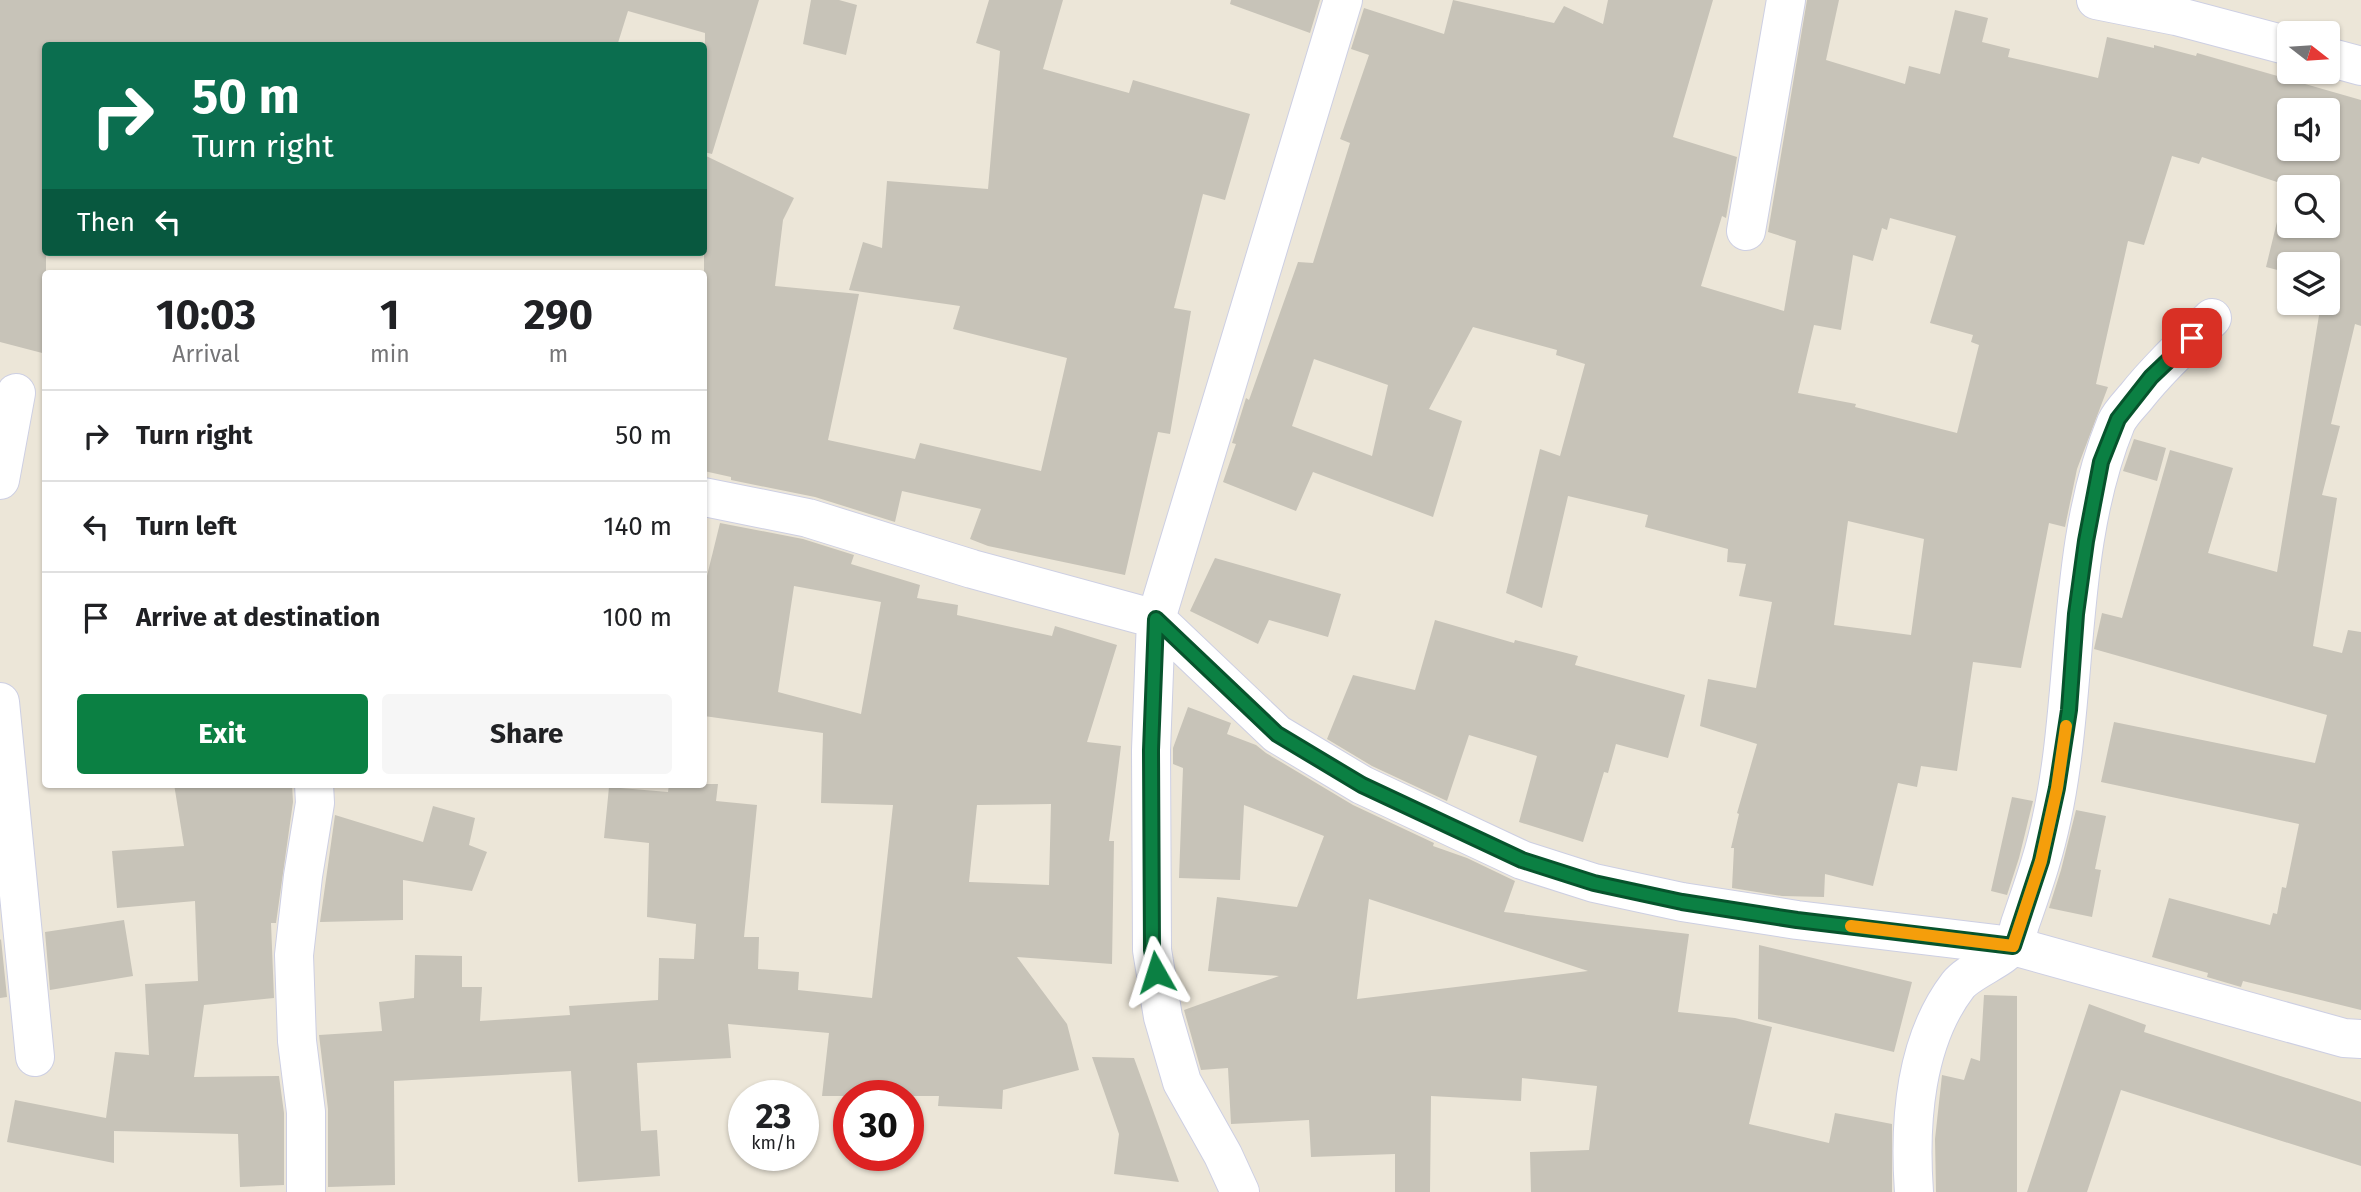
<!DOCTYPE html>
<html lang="en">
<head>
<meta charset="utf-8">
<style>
  body { margin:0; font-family:"Fira Sans",sans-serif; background:#f6f6f6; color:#202124; height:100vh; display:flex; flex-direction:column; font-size:26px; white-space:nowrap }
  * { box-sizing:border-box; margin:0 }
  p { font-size:23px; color:#757577 }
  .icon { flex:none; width:38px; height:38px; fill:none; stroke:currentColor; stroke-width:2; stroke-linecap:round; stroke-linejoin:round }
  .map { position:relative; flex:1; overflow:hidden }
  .details { position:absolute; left:42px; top:270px; width:665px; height:518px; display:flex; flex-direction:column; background:#fff; border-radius:7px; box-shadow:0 2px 5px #0004 }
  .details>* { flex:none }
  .hud { position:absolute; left:42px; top:42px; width:665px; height:214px; border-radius:7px; box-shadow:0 2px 5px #0004; background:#0b6e4f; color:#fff; overflow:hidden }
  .needle { width:46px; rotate:107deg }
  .fabs { position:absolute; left:2277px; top:21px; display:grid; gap:14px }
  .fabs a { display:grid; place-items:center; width:63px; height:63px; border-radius:7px; background:#fff; box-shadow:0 2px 5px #0004; font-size:35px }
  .speed { position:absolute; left:728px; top:1080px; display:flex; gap:14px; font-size:35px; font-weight:700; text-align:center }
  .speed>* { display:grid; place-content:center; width:91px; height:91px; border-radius:50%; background:#fff; box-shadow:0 2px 5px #0004; line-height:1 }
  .speed small { font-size:18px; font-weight:400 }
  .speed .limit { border:10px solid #d22; background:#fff; color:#111 }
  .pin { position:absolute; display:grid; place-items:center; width:60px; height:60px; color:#fff; margin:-30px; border-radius:14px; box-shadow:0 4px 10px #0006 }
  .me { position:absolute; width:77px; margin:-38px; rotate:354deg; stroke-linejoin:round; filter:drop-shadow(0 0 5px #0008) }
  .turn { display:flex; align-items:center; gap:24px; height:147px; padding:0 35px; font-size:32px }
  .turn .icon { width:91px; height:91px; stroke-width:2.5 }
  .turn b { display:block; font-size:49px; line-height:60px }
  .then { display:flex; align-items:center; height:66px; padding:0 35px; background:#0003; gap:14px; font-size:26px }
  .eta { display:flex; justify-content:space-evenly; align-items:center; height:119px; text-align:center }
  .eta b { font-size:42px; font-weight:700; line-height:49px }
  .button { display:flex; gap:14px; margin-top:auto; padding:14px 35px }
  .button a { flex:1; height:80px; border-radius:7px; background:#0b8043; color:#fff; font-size:28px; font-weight:700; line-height:80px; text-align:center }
  .button a+a { background:#f6f6f6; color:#202124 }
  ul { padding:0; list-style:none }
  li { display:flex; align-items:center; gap:21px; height:91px; padding:0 35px; border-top:2px solid #e0e0e0 }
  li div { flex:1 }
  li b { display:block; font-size:26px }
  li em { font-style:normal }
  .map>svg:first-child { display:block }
  .building { fill:#c7c3b8; fill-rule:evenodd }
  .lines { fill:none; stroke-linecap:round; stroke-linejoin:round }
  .minor-casing { stroke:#cdcfe3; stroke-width:40 }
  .minor { stroke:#fff; stroke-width:38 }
  .route-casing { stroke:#07532c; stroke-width:18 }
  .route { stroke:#0b8043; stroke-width:12 }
  .slow { stroke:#f59e0b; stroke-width:12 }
</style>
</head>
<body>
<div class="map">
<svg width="2361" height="1192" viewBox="0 0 2361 1192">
  <rect width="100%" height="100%" fill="#ece6d8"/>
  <path class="building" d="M0,0h759l-47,154 -8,-2 1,-119 -77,-22 -11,35h-571v308l-46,-12z
    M811,0h28l18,5 -11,50 -43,-11z
    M989,0h74l-20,69 86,24 4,-13 117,34 -25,86 -22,-6 -29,114 17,3 -21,123 -12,-2 -33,143 -137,-29 -18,-7 11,-30 -79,-18 -7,31 -80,-25 -84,-17v-3l-27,-6v-316l90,43 -11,22 -8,66 84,8 -31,146 87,19 5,-16 121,28 26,-113 -114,-29 7,-23 -111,-16 14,-48 19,6 5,-67 101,8 12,-138 -24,-8z
    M1231,0h89l-10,33 -80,-29z
    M1453,0l101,23 10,-17 39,18 5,-24h105l-40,137 64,20 -11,61 -4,-2 -21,70 83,25 12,-70 -28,-9 39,-232h32l-13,60 79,24 4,-18 31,8 15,-64 33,8 -6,24 28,7 -2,8 90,21 9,-41 47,11v-3l42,11 1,-3 164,47v226l-6,-2 -24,100 9,2 -18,69 15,3 -24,148 29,7 6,-23 13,2v378l-118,-29 -2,6 -34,-10 1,-4 -56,-16 17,-59 101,27 3,-12 4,1 5,-27 4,1 13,-64 -198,-42 13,-60 201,41 12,-48 -233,-66 8,-36 20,5 48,-168 63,18 -25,85 69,19 44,-269h7v-39h-39v9l-23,-6 20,-82 -84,-28 -3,7 -27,-8 -28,89 -16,-4 -32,143 12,3 -31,82 -12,58 -16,-4 -28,145 -48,-6 -16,109 -36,-5 -4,21 -19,-4 -25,103 -48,-12 -1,23 -42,-1 -50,-8 2,-40h-3l8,-34 -2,-1 20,-69 -57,-18 8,-47 48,9 16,-86 -33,-6 7,-32 -19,-2 1,-13 -83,-22 3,-12 -80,-19 -26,112 -36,-15 34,-144 20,7 25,-92 -29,-9 1,-5 -84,-23 -44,82 33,12 -29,96 -120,-45 -17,39 -73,-29 13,-38 -4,-1 14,-45 3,2 49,-138 15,1 37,-120 -10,-4 29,-84 -18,-6 13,-41 80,26zM2289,110h39v39h-39zM2289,187h39v39h-39zM1890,218l66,18 -26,87 43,12 -2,7 8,3 -22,88 -102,-26 1,-3 -58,-11 16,-68 27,5 12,-75 20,6 9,-33 5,2zM1314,359l74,26 -16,71 -80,-30zM1848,521l76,18 -13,96 -77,-10z
    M2134,439l32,9 -9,33 -34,-10z
    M720,523l83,16 51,16 -3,9 69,21 -3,13 41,7 -1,10 95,21 3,-10 62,19 -30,97 34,4 -12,95h5l-2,123 -95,-7 50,67 12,46 -76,20 -1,19 -64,-3 1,-10h-117l7,-63 -101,-9 3,34 -94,5 4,68 16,-1 3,46 -82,6 -7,-111 -177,10 1,104 -67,2v-78l-9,-74 63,-4 -3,-29 35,-4 1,-43 47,1v31h20l-2,34 90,-6 -1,-9 89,-6 1,-42 35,1 2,-35 -49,-7 2,-74 -45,-5 5,-51 59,5 1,-8h49l-2,17 41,4 -13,132h15l-1,32 41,3 -1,18 74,8 21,-193 -72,-2 2,-70 -119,-17v-128zM794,586l87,16 -20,112 -83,-22zM1051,804l-2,81 -80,-3 8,-77z
    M1215,558l126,36 -13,43 -59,-17 -11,24 -68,-33z
    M1435,620l79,23 1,-3 63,16 -3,9 110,30 -17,63 -52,-14 -8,29 -4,-1 -21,70 -64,-20 18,-66 -68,-21 -22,66 -75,-35 -45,-27 26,-64 62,15z
    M1188,707l43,16 -4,11 29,11 10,8 87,52 81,38 -1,3 34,12 48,23 -11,31 185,22 -11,78 57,6 37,9 -23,97 80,19 6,-30 57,11v68h-361l-1,-40 59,-2 8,-64 -75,-8 -1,23 -90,-5 -1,96h-35v-38l-84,3 -2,-37 -78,4 -3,-56 -27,2 -17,-60 95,-34 -71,-5 9,-74 80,10 27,-71 -80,-31 -4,75 -61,-2 4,-110 -10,-4v-16zM1369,899l98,32 121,40 -231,28z
    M174,784h118l1,18 -17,121h-5l3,75 -70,7 -10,72 85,-1 5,37v72l-44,2 -2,-53 -124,-3v32l-107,-21 8,-42 91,18 9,-66 34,3 -4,-71 53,-3 -3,-80 -78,7 -5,-57 72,-5z
    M2012,797l21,4 -14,57 -12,37 -16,-4z
    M433,806l42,12 -6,27 18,7 -15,39 -69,-11v40l-83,2 15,-107 88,27z
    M2076,810l30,6 -11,53 6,1 -9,47 -43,-9 12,-38z
    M124,920l9,56 -83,14 -5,-58z
    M1,939l6,58 -7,1v-58z
    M1759,945l153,37 -18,70 -136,-33z
    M1984,995l33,1v196h-81l-1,-53 7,-64 22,5 7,-22 9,3z
    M2089,1004l57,21 -2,7 217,70v64l-240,-76 -34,102h-60z
    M1092,1057l42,1 45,124 -65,-8 5,-40z"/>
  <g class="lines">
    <g class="minor-casing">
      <path id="minor" d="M2096,0l80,16 113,30
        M2328,57l33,9
        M1746,231l40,-231
        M0,480l16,-87
        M704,497l104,21 164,51 184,50 121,115 85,51 160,75 72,23 88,19 115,18 216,26 331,92 17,1
        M0,702l35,355
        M306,1192v-80l-9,-71 -3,-86 9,-79 12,-73 -1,-19
        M1240,1192l-17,-37 -41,-73 -19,-65 -11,-67 -1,-200 5,-131 187,-619
        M1914,1192c-5,-69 1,-151 44,-207 12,-15 46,-26 55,-41 4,-5 5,-14 7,-20 7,-20 14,-40 20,-60 44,-143 19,-301 76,-441 4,-9 12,-17 19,-25 23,-29 50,-54 77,-80"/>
    </g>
    <use href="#minor" class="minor"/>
  </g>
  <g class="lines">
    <g class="route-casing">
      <path id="route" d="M1156,972l-4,-22 -1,-200 5,-131 121,115 85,51 160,75 72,23 88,19 115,18 216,26 28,-85 16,-73 12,-78 7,-96 10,-73 15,-79 17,-43 33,-42 41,-39"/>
    </g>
    <use href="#route" class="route"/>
    <path class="slow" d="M1851,926l162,20 28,-85 16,-73 9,-62"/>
  </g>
</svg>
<div class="fabs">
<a><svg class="needle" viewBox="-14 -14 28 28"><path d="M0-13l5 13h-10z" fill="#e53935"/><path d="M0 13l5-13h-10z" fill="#757577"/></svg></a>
<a><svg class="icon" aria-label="sound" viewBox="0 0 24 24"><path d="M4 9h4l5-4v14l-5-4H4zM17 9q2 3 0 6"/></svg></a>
<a><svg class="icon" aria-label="search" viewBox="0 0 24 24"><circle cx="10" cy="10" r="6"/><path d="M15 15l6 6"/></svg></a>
<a><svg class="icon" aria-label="layers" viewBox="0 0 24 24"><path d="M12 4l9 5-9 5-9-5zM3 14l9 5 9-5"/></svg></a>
</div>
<div class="speed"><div>23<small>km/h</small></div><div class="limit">30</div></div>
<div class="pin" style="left:2192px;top:338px;background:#d93025"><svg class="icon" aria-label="arrive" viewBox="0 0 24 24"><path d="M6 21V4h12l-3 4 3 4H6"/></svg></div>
<svg class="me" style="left:1156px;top:972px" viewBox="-20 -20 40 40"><path d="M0-17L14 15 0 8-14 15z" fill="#0b8043" stroke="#fff" stroke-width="4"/></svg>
<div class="hud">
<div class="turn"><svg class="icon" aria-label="right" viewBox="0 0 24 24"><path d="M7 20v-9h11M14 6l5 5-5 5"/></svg><div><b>50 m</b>Turn right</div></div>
<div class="then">Then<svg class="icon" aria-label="left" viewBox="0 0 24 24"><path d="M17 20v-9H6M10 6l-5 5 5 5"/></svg></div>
</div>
<section class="details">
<div class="eta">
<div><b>10:03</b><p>Arrival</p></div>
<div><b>1</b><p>min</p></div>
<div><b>290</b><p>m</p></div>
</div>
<ul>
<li><svg class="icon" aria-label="right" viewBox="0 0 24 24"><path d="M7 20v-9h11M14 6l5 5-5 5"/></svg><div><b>Turn right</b></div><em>50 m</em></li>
<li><svg class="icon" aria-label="left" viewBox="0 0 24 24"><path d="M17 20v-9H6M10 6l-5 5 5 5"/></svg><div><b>Turn left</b></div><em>140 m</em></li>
<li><svg class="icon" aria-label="arrive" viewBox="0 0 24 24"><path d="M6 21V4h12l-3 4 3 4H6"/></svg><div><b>Arrive at destination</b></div><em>100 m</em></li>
</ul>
<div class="button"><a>Exit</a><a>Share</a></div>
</section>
</div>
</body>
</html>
